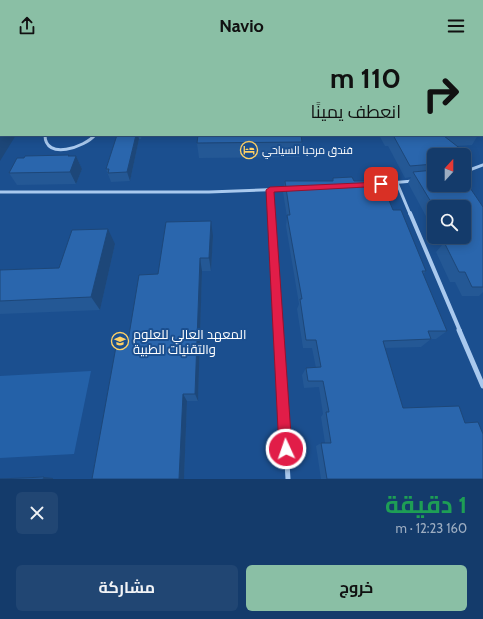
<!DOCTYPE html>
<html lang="ar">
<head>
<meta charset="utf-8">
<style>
  body { margin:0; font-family:Cabin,Cairo,sans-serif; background:#214673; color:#f1f3f6; direction:rtl; height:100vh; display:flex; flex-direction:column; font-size:15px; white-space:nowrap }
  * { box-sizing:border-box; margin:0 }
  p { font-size:13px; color:#9dadc1 }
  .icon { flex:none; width:22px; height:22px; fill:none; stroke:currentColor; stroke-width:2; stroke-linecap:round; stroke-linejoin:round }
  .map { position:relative; height:427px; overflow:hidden; direction:ltr }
  .details { display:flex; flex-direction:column; background:#143b6b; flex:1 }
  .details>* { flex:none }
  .top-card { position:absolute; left:0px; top:0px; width:483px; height:84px; box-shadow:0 2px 10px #0003,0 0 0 1px #33557e; direction:rtl; background:#8abfa5; color:#111; overflow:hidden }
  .needle { width:26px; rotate:21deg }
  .fabs { position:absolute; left:427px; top:96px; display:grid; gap:8px }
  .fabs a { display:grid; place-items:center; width:44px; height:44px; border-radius:6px; background:#143b6b; box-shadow:0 2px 10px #0003,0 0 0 1px #33557e; font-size:20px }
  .pin { position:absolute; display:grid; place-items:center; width:34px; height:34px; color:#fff; margin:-17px; border-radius:8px; box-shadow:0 2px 6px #0006 }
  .me { position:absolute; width:44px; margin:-22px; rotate:357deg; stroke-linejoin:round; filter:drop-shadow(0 0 3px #0008) }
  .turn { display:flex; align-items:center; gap:14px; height:84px; padding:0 16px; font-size:18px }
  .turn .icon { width:52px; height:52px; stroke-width:2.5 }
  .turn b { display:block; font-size:28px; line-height:34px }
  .round { display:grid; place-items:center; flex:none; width:42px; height:42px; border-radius:6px; background:#214673 }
  .overview { display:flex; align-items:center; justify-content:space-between; height:68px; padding:0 16px }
  h1 { font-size:24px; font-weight:700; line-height:30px; color:#1e9e55 }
  .cta { display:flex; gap:8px; margin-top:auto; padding:8px 16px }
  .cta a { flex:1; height:46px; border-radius:6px; background:#8abfa5; color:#111; font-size:16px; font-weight:700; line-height:46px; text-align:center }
  .cta a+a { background:#214673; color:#f1f3f6 }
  header { display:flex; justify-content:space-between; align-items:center; height:52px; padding:0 16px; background:#8abfa5; color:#111; font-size:18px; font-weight:700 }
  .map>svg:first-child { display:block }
  .green { fill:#2461a8 }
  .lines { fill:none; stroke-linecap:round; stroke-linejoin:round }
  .street-far2 { stroke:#a9c9ee; stroke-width:3 }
  .street-far1 { stroke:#a9c9ee; stroke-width:4 }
  .street { stroke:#a9c9ee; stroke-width:5 }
  .highway { fill:#fff; fill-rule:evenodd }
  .wall { fill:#245895 }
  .shaded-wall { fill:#1d4779 }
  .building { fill:#2a66ad; stroke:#1d4779 }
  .route { fill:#e11d48; stroke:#92132f }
  .labels { text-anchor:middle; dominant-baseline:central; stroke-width:4; stroke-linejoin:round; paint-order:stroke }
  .far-poi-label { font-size:11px; fill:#fff; stroke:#1b4f8f; text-anchor:start }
  .poi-label { font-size:13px; fill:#fff; stroke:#1b4f8f; text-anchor:start }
</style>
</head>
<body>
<header><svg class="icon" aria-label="menu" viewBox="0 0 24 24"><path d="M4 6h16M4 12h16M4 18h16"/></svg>Navio<svg class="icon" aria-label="share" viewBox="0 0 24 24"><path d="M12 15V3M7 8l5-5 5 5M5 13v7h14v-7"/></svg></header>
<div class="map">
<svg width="483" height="427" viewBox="0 0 483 427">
  <rect width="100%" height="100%" fill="#1b4f8f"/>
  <path class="green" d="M91,319l-17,83 -74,4v-82z"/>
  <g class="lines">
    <path class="street-far2" d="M45,83c0,26 40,12 50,0
      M464,120l19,-7
      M397,131l13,31
      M378,132l35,-3
      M270,138l2,24
      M0,140h209l79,-3"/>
    <path class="street-far1" d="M271,161l8,118
      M410,161l50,118"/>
    <path class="street" d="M279,278l9,149
      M459,278l24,56"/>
    <path class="highway" d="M39,0h9l-9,1z
      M81,0h10l-10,1z
      M0,11h1v4h-1z
      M0,24h1v4h-1z"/>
  </g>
  <path class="wall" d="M335,0h148v31h-1v-30h-146z
    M117,83h25l-1,4h-2l-9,42 -19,1 -5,-13z
    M379,83h99l-6,10 -15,1 5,4 -3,5h-25v30l49,22v85l-4,4h-17l-7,-14h-5l-14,-30 6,-7 -5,-8h27l-30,-30v24l-26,-48 3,-6 -6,1 -17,-32h-3z
    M302,90l-2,15 -101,1 -2,-15z
    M69,104h7l6,13 -6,15 -59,1 -8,-12z
    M333,126l21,3 39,29 33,61 -3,3 24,57 -11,8h-5l-10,8 -36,1 18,60 80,71h-162l-5,-33 5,-3h4l-4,-26 2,-3 -4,-27 -15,1 -2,-13 4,-7h10l-4,-20h-9l-6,-39 2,-5 -13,-78 1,-9 -4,-25 2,-11h47z
    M213,184l-2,35h-9l-4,130h-11l-3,78h-92l36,-138z
    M115,192l-15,66 -100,4v-44l59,-2z"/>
  <path class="shaded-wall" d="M1,83h15l-16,26v-25z
    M136,83h2l1,4 -9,42 -3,-9z
    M462,98l-3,5h-12v-1z
    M69,103l4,8 3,-7 6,13 -6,15 -6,-12 -2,-16z
    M211,169l2,15 -2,35 -2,-13z
    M108,177l7,15 -15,66 -9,-13z
    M200,206l2,13 -4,130 -3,-7z
    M183,342l4,7 -3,78h-5z
    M44,425l9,1v1h-10z"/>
  <path class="building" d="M359,0h124v20h-1v-19h-121z
    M1,51v32l-1,1v-32z
    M117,83h19l-9,37 -19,1 1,-4h-3z
    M198,83h103l1,7 -105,1z
    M393,83h66l-15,1 18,14 -15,4 1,1h-14v9l-24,2z
    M69,103l-1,1h8l-6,16 -61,1 8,-15h7l1,-2z
    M434,118v15h30v-6l19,28v80h-11l-7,-15h-6l-15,-30h10l-2,-5h12v-30h-30l-21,-35z
    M352,125l2,4h27l12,29h8l25,61h-4l25,60h-19l3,8 -48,2 20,67 56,-2 6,17 13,-1 5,12v45h-156l-6,-36h10l-5,-31h3l-6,-31h-15l-2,-13 15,-1 -5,-27h-10l-6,-41h2l-15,-84h3l-5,-34h48v-3z
    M211,169l-2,37h-9l-5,136h-12l-4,85h-87l25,-138h11l11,-66 19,-1 8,-52z
    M108,177l-17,68 -91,4v-31l59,-2 13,-38z
    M44,425l-1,2h-43z"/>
  <path class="route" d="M381,130l4,2 -1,2 -110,6 18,257 -2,4 -4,2 -5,-2 -2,-4 -13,-259 4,-3z"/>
  <defs>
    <g id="hotel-ring" transform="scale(0.9)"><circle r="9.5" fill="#1b4f8f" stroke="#ffd166" stroke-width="1.5"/><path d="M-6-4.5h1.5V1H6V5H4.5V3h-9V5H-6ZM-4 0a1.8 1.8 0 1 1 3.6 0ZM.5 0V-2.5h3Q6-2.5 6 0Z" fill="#ffd166"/></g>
    <g id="university-ring" transform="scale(0.9)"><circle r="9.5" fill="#1b4f8f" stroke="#ffd166" stroke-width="1.5"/><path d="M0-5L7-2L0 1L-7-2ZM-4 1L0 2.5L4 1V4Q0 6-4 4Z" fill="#ffd166"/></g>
  </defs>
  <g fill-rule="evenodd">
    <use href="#hotel-ring" x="249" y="98"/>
    <use href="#university-ring" x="120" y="289"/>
  </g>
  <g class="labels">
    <g class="far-poi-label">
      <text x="262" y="98">فندق مرحبا السياحي</text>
    </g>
    <g class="poi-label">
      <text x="133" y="282">المعهد العالي للعلوم<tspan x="133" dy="15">والتقنيات الطبية</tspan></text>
    </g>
  </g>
</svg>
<div class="fabs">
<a><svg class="needle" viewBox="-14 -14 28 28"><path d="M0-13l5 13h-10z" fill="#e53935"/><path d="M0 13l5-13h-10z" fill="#9dadc1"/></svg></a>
<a><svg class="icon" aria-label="search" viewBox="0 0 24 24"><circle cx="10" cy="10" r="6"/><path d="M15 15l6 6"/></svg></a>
</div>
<div class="pin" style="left:381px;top:132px;background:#d93025"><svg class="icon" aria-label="arrive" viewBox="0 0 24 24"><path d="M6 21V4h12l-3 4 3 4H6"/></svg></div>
<svg class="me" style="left:286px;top:397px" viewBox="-20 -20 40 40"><circle r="17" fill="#e11d48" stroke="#fff" stroke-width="3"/><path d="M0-11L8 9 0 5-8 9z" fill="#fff"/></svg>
<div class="top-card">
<div class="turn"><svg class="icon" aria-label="right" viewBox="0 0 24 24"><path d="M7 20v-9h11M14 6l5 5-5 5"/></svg><div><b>110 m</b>انعطف يمينًا</div></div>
</div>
</div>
<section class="details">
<div class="overview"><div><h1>1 دقيقة</h1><p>160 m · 12:23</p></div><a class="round"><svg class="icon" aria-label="close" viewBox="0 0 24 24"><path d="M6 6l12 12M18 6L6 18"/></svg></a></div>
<div class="cta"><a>خروج</a><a>مشاركة</a></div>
</section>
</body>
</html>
